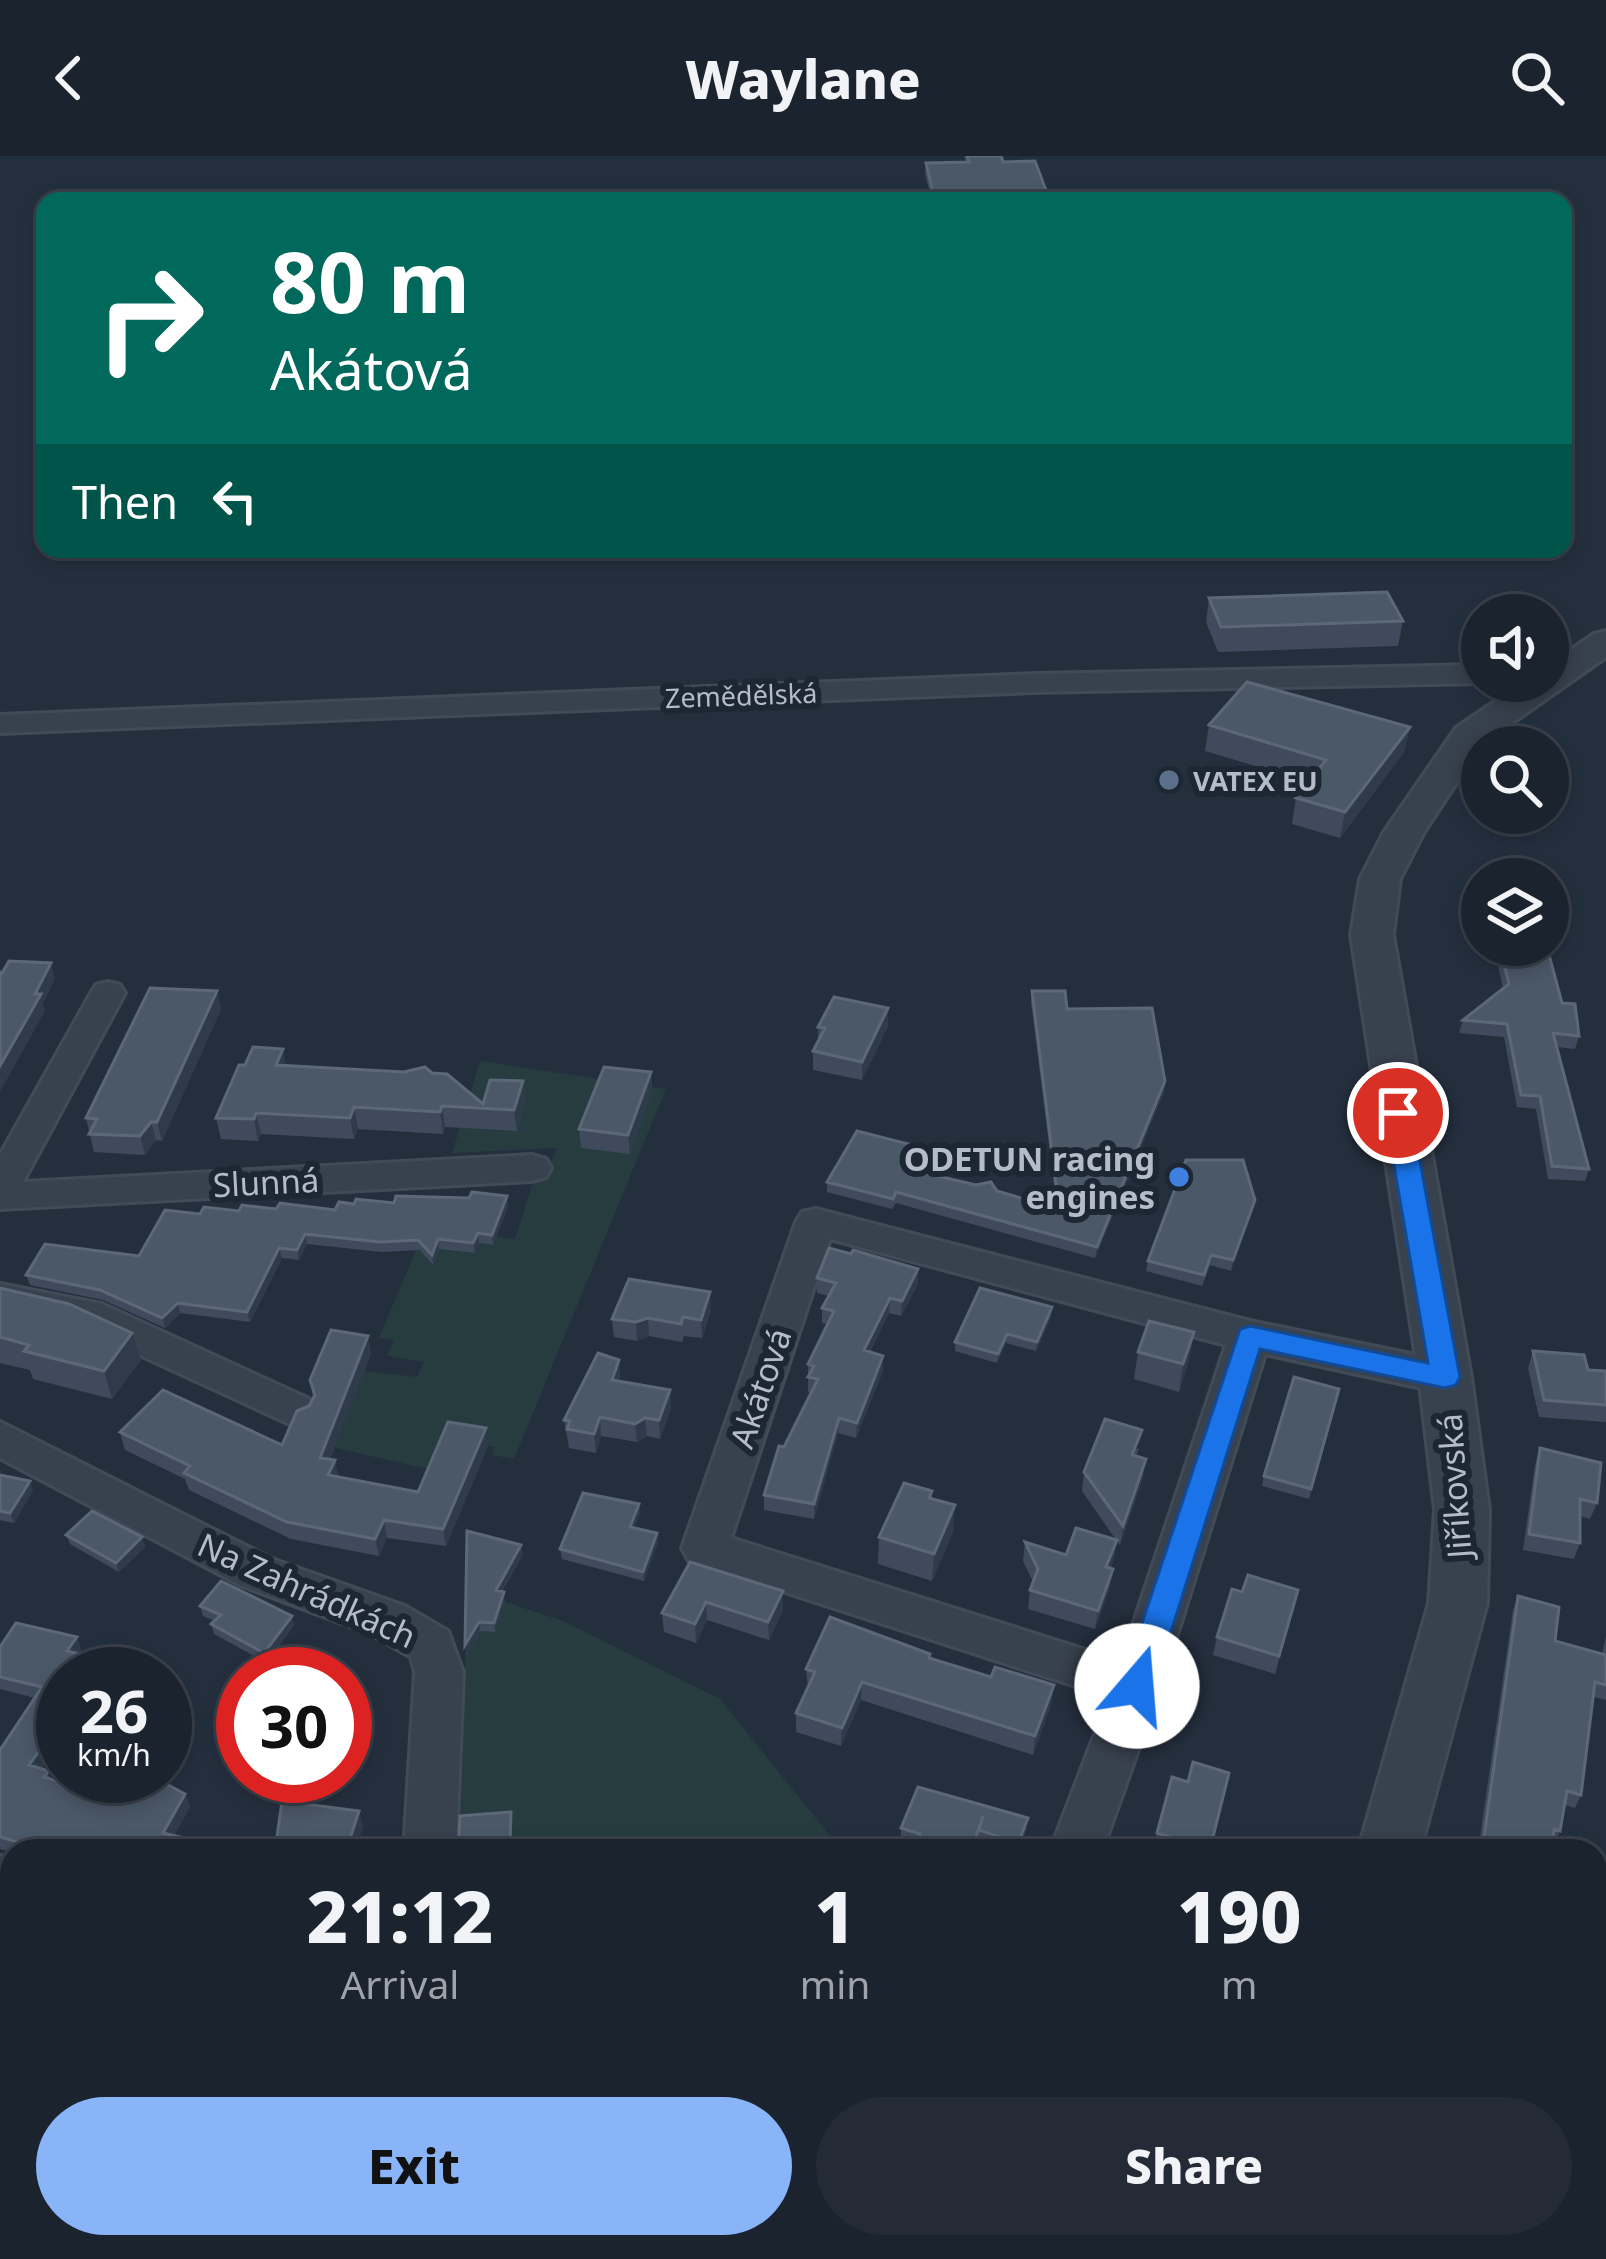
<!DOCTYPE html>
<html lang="en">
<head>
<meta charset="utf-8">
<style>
  body { margin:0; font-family:"Noto Sans",sans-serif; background:#242b36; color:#f1f3f6; height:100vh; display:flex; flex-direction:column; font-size:45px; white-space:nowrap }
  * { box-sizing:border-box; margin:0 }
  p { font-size:39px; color:#a0a4aa }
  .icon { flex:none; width:66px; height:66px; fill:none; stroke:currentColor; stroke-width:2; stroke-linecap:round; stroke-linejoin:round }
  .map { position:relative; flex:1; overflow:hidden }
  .drawer { position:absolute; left:0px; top:1683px; width:1608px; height:420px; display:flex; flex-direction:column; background:#1b232e; border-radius:36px 36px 0 0; box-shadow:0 6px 18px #0003,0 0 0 3px #39404a }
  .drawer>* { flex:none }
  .banner { position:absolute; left:36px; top:36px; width:1536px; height:366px; border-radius:24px; box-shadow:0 6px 18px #0003,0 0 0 3px #39404a; background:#00695c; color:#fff; overflow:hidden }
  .tools { position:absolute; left:1461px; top:438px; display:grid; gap:24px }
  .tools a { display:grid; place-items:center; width:108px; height:108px; border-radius:50%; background:#1b232e; box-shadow:0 6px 18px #0003,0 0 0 3px #39404a; font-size:60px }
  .speed { position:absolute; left:36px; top:1491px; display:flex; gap:24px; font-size:60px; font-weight:700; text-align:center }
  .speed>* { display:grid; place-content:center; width:156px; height:156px; border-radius:50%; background:#1b232e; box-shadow:0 6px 18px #0003,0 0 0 3px #39404a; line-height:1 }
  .speed small { font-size:30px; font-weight:400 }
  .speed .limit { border:18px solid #d22; background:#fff; color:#111 }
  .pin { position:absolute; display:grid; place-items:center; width:102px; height:102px; color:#fff; margin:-51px; border:6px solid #fff; border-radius:50%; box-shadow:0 3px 12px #0007 }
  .me { position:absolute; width:132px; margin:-66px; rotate:18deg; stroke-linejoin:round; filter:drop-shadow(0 0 9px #0008) }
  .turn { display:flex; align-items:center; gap:42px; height:252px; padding:0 36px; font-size:54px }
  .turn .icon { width:156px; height:156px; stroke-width:2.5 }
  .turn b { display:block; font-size:84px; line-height:102px }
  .then { display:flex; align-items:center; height:114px; padding:0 36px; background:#0003; gap:24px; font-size:45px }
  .eta { display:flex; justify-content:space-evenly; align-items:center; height:204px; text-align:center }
  .eta b { font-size:72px; font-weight:800; line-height:84px }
  .button { display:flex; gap:24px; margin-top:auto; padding:24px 36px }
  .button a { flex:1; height:138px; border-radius:72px; background:#8ab4f8; color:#111; font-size:48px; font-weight:800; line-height:138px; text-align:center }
  .button a+a { background:#242b36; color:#f1f3f6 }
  header { display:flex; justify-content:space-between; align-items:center; height:156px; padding:0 36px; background:#1b232e; font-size:54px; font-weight:800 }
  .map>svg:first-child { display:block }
  .green { fill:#263c3f }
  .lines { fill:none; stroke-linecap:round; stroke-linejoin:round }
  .minor-casing { stroke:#414a57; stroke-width:6 }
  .tertiary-casing { stroke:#414a57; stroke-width:6 }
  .minor { fill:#38414e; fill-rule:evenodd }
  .tertiary { fill:#38414e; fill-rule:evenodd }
  .wall { fill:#3f4b5c }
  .shaded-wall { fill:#2f3b4b }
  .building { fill:#4b5868; stroke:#5c6777; stroke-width:3 }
  .route { fill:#1a73e8; stroke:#114b97; stroke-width:3 }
  .service-dot { fill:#5c6f8a; stroke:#1d2633; stroke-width:4.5 }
  .shop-dot { fill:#3f7fe0; stroke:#1d2633; stroke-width:4.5 }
  .labels { text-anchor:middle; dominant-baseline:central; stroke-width:12; stroke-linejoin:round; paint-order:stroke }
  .far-street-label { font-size:27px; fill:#b4bcc9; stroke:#1d2633 }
  .far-poi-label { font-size:27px; font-weight:bold; fill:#b4bcc9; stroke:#1d2633; text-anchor:start }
  .poi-label { font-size:33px; font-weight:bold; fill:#b4bcc9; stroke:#1d2633; text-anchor:end }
  .street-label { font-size:33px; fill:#b4bcc9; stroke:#1d2633 }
</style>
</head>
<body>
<header><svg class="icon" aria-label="back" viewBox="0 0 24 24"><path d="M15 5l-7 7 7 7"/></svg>Waylane<svg class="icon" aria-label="search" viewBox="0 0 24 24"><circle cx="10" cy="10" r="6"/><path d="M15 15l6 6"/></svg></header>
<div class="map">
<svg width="1606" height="2103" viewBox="0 0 1606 2103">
  <rect width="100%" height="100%" fill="#242f3e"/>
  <path class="green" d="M480,905l186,28 -152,370 -22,-4 3,-8 -18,-3 -40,27 -102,-23 29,-77 53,6 7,-15 -37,-6 7,-16 -15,-2 37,-88 24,-5 34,8 5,-10 14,2 3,-9 19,3 24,-76 12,-1 6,-14 -105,5z
    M506,1446l57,19 157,78 122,152h-330l-51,-26 5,-196z
    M561,2091h290l-10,12h-282z"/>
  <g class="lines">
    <g class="minor-casing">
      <path id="minor" d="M1482,509v16h7l-7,2 -447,9 -1035,41v-18l1035,-41z
        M108,826l12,3 5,8 -102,189 509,-27 14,4 5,9 -5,9 -14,4 -532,28v-54l91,-162 5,-8z
        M816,1053l434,112 195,40 15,5 6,11 -6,11 -15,5 -180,-39 -104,332 -59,165h-52l59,-154 -420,-136 -7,-13 114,-326 6,-10zM830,1083l396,106 -105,316 -390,-123z
        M0,1128l102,20 207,95 6,11 -6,11 -15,5 -215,-99 -79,-15z
        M0,1266l272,137 133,47 43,25 15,41 -7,179h-52l11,-179 -4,-15 -40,-23 -131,-49 -240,-127z
        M1596,1929l10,4v56l-10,-4z
        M227,2091h73l-5,12h-73z"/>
    </g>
    <g class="tertiary-casing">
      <path id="tertiary" d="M1606,475v26l-124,87 -58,88 -24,47 -7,56 78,442 18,133 -2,93 -67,248h-62l71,-248 6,-93 -16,-133 -68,-442 9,-56 24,-47 72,-104 69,-47h23v-16l46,-31z
        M0,1700l12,3v58l-12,-3z
        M495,2091h72l-4,12h-72z"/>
    </g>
    <use href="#minor" class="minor"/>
    <use href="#tertiary" class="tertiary"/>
  </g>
  <path class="wall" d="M964,0h37l2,6 47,39h-118l-7,-27 1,-11 40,-1z
    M718,393h155l-155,4z
    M1209,442l194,23 -5,25 -180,6 -12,-30z
    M1209,569l201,2 -6,25 -64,86 -48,-14 4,-26 13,-16 -104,-31z
    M1500,793l62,54 17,33 -4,13 -18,-2 32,122 -4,12 -37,-2 -12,-70 -19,-2 -13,-70 -45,-4 4,-13 40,-32 -6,-27z
    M1032,835l35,18 98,72 -1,11 -69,166 -199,-55 -4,6 -65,-17v-10l93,-25 -7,12 144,39 -26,-206z
    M888,852v18l-26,54 -49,-10v-19l5,-10v-14z
    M221,853l-59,132 -6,-1 -11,15 -51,-3 -8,-34z
    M245,909h41l146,8 51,31 40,-23 2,22 -8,28 -72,-4 -2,7 -85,-5 -4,10 -93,-5 -3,7 -37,-2 -5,-21z
    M651,916l1,18 -22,64 -49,-6 -2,-19z
    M507,1040l1,10 -15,39 -14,-2 -4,10 -36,-4 -6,16 -13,-15 -38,2 -75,-8 -8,16 -17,-2 -32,64 -70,-9 -15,15 -62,-28 -73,-15 -4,-10 113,-19 61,-42 76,-5 59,1 59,-7z
    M1255,1044l-24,71 -21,-6 -8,21 -56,-15 2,-10z
    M851,1098l67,15v15l-17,32 -12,-3 -19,39 13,19 -27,67 -18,-5 -24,86 -50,-9v-15l47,-102 -3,-1v-28l20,-40 -6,-1v-15l7,-12 -12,-3v-15z
    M0,1132l141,72 -29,39 -79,-20 -3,-9 -30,-7z
    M711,1155l-9,27 -18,-2 -2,6 -33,-6 -12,5 -23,-4 -2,-18z
    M1051,1161l-15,34 -30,-8 -9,20 -42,-12v-9z
    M1194,1176l-5,28 -10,32 -45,-13 4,-27z
    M1533,1195l55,19 18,1v51l-67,-5 -11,-49z
    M371,1197l-41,107h5l3,17 80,15 70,-46 -42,100 -59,-8 -8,18 -88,-17 -102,-49 -4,-11 -60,-29 -5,-18 162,13 31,-47 -3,-18z
    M619,1204l1,21 50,9 1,19 -11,30 -13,-3 -10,6 -36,-6 -5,17 -27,-5 -5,-28z
    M1339,1233l-30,110 -47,-13 2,-10z
    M1139,1292l-3,8 7,22 -23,67 -3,-4 -6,27 -1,19 -15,42 -67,-20 2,-19 3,-8 -10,-21 2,-19 41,13 50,-15 -34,-49 2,-19z
    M1540,1292l57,55 -7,16 -10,-3v27l-6,16 -51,-9 12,-85z
    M0,1319l33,15 -19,33 -14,-3z
    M932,1335v7l21,34 -21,49 -54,-17 1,-27z
    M639,1348l1,9 -6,15 24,14 -14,39 -82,-22 -2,-10z
    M467,1375l56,23 -21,38 3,10 -10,30 -15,-1 -13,24 -2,-10z
    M66,1379l76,2 3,10 -26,25 -49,-28z
    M690,1406l93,48 -14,30 -62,-20 -11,23 -32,-11 -2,-19z
    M1298,1434l-23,84 -62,-19 4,-18 25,-45z
    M1518,1440l37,45 47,13 4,-18v64l-12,-3 -13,98 -6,13 -10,-3 -5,26 -6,14 -2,-1 -1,7h-73l35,-241z
    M200,1450l94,19 -27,38 -53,-29 -3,-10 4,-3 -12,-5z
    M0,1491l82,4 -2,3 25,6 5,13 -47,1v65l-21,30 11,11 72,22 60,-8 5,13 -16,28 66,16 -228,1 -12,-3v-99l35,-52 -35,-9z
    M930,1502l61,19 63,8 -3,19 -18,51 -172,-55 -20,46 -45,-14v-19l12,-25 -2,-19z
    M1229,1617l-20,78h-24l-30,-9 2,-9 31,-51z
    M512,1665v30h-54z
    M1027,1671l-9,24 -40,-12 1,-5 -6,17h-57l1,-8 -16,-6v-9z
    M12,1750v74l-12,-3v-69l5,1z
    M1596,1809l10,4v98l-10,-6z
    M12,1861v165l-12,1v-115l4,-1z
    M1596,1986l10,6v80l-10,-6z
    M1164,2091h66l-9,12h-12z"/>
  <path class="shaded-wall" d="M1410,571l-6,25 -64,86 5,-26z
    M51,807l4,16 -12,25 2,7 -45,81v-26z
    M217,835l4,18 -59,132 -5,-19z
    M888,852v18l-26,54v-18z
    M283,893l4,21 -11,-5z
    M651,916l1,18 -22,64 -2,-19z
    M523,925l2,22 -8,28 -3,-21z
    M1165,925l-1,11 -69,166 2,-11z
    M442,950l3,21 -2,7 -3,-22z
    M354,951l4,22 -4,10 -4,-21z
    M256,957l5,21 -3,7 -4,-22z
    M151,966l5,18 -11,15 -5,-19z
    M920,991v10l-11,21v-11z
    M507,1040l1,10 -15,39 -1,-10z
    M1255,1044l-2,10 -22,61 2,-11z
    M478,1077l1,10 -4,10 -2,-10z
    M305,1078l2,10 -8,16 -2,-10z
    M438,1083l1,10 -6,16 -1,-10z
    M279,1092l3,10 -32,64 -3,-10z
    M918,1113v15l-17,32 1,-15z
    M710,1136l1,19 -9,27 -1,-18z
    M890,1142l-1,15 -26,53 1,-16z
    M178,1147l2,10 -15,15 -3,-10z
    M1052,1151l-1,10 -15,34 1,-9z
    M648,1162l1,18 -12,5 -1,-19z
    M1194,1176l-5,28 -10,32 4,-28z
    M132,1177l9,27 -29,39 -8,-28z
    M1007,1178l-1,9 -9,20 1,-9z
    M368,1180l3,17 -47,123 -4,-18z
    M883,1200v15l-27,67 1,-15z
    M619,1204l1,19 -6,20 -2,-19z
    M670,1234l1,19 -11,30 -1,-19z
    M600,1261l1,19 -5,17 -2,-19z
    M645,1262l2,18 -10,6 -2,-18z
    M839,1262l-1,15 -24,86v-15z
    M486,1272l2,18 -42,100 -3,-17z
    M1146,1303l-3,19 -23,67 3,-19z
    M335,1304l3,18 -10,-3z
    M30,1325l3,9 -19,33 -4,-10z
    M639,1348l1,9 -9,24 -1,-10z
    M955,1349l-2,27 -21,49 2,-27z
    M384,1364l3,18 -8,18 -4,-17z
    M657,1377l1,9 -14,39 -1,-9z
    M142,1381l3,10 -26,25 -3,-9z
    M1117,1384l-3,19 -10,27 2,-19z
    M521,1389l2,9 -25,45 -2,-9z
    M1113,1413l-3,18 -15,42 3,-18z
    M783,1435v19l-14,30 -1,-18z
    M504,1436l1,10 -10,30 -1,-9z
    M706,1446l1,18 -11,23 -1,-19z
    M292,1460l2,9 -27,38 -3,-10z
    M479,1466l1,9 -13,24 -2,-10z
    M77,1481l5,14 -10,14 -5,-14z
    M105,1504l5,14 -12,-4z
    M862,1526l-1,18 -20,46 1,-18z
    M1054,1529l-3,19 -18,51 2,-19z
    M63,1562v21l-28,39 -6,-13z
    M185,1638l5,13 -22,39 -5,-13z
    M359,1655l4,16 -8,24h-9z"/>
  <path class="building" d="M967,0h34l2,6 32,-1 15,40h-115l-9,-38 43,-1z
    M1387,436l16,29 -182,6 -12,-29z
    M1247,526l163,45 -65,85 -49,-14 30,-38 -117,-35z
    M1500,793l48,2 14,52 13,1 4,32 -26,-3 36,136 -37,-3 -12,-70 -19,-1 -14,-71 -44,-4 46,-36z
    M9,805l42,2 -16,31h6l-41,72v-94l2,1z
    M150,832l67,3 -60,131h-6l-11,14 -51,-2 8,-15 -11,-1z
    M1032,835h33l2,18 85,-1 13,73 -68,166 -201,-55 -3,7 -66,-17 30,-51 63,16 -11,20 7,4 60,14 15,-3 6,9 62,18z
    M834,841l54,11 -26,54 -49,-11 12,-23 -7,-1z
    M253,891l30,2 -7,16 128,7 21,-5 7,6 15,1 36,30 7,-24 33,1 -9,29 -72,-4 -2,6 -86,-5 -4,11 -94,-5 -2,6 -38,-1 23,-53h6z
    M604,911l47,5 -23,63 -49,-6z
    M1186,1004h57l12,40 -22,60 -22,-5 -7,20 -56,-14z
    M472,1036l35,4 -15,39 -14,-2 -5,10 -35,-4 -6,16 -14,-15 -38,2 -75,-8 -8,16 -18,-2 -32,64 -69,-9 -16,15 -62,-28 -74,-15 19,-31 94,12 26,-46 35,4 4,-7 35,4 3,-6 34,4 4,-6 55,7 4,-8 15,2 2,-5 38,4 2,-7 73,2z
    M829,1092l22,6 2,-4 65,19 -16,32 -12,-3 -26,52 19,6 -26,67 -18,-5 -25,86 -50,-9 15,-49 5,1 34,-68 -10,-2 6,-11 -6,-2 26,-53 -12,-3 14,-25 -19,-5z
    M629,1123l81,13 -9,28 -18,-3 -2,7 -33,-6 -12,4 -24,-3z
    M0,1132l69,16 63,29 -28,38 -80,-20 5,-6 -29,-8z
    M980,1132l72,19 -15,35 -30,-8 -9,20 -43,-12z
    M1149,1165l45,11 -11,32 -45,-12z
    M331,1174l37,6 -48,122 15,2 -7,15 90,17 30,-70 38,6 -43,101 -59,-9 -9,19 -88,-17 -103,-49 6,-7 -70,-34 43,-42 119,55 15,-34 12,-5 6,-11 -5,-15z
    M1533,1195l51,4 4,15 18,1v34l-62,-5z
    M598,1197l21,7 -7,20 58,10 -11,30 -14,-2 -10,6 -35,-7 -6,17 -27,-5 3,-8 -6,-1z
    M1294,1221l45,12 -28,100 -47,-13z
    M1105,1263l37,11 -10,25 14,4 -23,67 -39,-54z
    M1540,1292l61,15 -4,40 -17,-4v44l-51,-9z
    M0,1319l30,6 -20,32 -10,-2z
    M904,1327l28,8 -3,7 26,7 -21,49 -55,-17z
    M583,1337l56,11 -9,23 27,6 -14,39 -83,-23z
    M92,1355l50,26 -26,26 -50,-28z
    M1076,1372l41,12 -11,27 7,2 -15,42 -68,-21 8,-21 -13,-27 41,13z
    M467,1375l54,14 -25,45 8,2 -10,31 -15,-1 -14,23z
    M690,1406l93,29 -15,31 -62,-20 -11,22 -33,-11z
    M1248,1419l50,15 -19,66 -62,-19 15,-48 10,3z
    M221,1425l71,35 -28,37 -53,-29 10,-9 -21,-9z
    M1518,1440l41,11 -4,34 51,14v30l-11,-3 -14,113 -14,-4 -7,40 -6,-2 -3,22h-69z
    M830,1461l100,37 -1,4 62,19 4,-10 59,18 -19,51 -173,-54 -20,46 -46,-15 19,-41 -9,-3z
    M16,1467l61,14 -10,14 38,9 -7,10 14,4h-49v44l-34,47 20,6 -5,6 81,25 17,-26 28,10 15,8 -22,39 76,18h-191l-48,-14v-87l42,-63 -42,-10v-30z
    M1193,1606l36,11 -19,76 -53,-16 15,-56 16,5z
    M918,1631l110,31 -10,25 -39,-13 4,-14 -12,35 -25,-8 -3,8h-11l-16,-5 4,-12 -19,-6z
    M282,1645l77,10 -13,40h-71z
    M511,1656l-1,32 -52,7 2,-35z
    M404,1689v6h-41z
    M10,1750h2v64l-12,-4v-58l5,1z
    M1596,1809l10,4v82l-10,-6z
    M12,1861v152l-12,2v-103l4,-1z
    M1596,1986l10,6v69l-10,-5z
    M305,2091l6,9 13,-9h29l8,12h-72z
    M957,2091h167l16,12h-182l-7,-6z
    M1423,2091h62l-7,12h-63z"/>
  <path class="route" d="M1398,949l13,8 49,264 -4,8 -11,3 -185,-39 -106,337 -5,10 -12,4 -12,-4 -4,-10 119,-357 10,-3 178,37 -43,-250z"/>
  <circle class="service-dot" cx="1169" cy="624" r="12"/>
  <circle class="shop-dot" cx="1179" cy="1021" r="12"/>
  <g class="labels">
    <g class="far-street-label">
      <text transform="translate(741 539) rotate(-2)">Zemědělská</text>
    </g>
    <g class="far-poi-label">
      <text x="1193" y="624">VATEX EU</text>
    </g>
    <g class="poi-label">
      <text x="1155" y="1002">ODETUN racing<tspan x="1155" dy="38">engines</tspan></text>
    </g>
    <g class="street-label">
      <text transform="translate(266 1026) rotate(-3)">Slunná</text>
      <text transform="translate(760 1232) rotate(-71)">Akátová</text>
      <text transform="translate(1454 1330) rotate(-94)">Jiříkovská</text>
      <text transform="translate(307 1434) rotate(24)">Na Zahrádkách</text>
    </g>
  </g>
</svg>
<div class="tools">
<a><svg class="icon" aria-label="sound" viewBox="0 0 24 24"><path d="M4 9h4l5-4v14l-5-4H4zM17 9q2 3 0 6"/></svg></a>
<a><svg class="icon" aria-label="search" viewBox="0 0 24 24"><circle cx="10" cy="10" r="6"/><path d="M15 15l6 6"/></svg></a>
<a><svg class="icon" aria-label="layers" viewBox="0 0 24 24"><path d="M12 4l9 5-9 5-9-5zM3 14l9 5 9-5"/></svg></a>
</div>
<div class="speed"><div>26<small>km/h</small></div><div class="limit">30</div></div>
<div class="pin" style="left:1398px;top:957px;background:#d93025"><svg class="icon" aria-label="arrive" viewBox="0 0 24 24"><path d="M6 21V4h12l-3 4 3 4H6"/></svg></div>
<svg class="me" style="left:1137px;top:1530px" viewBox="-20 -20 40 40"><circle r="19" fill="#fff"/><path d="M0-13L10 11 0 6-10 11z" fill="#1a73e8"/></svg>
<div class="banner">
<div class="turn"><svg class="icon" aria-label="right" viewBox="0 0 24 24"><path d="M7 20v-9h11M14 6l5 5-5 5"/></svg><div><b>80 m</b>Akátová</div></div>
<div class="then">Then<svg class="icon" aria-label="left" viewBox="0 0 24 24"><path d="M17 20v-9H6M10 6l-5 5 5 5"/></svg></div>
</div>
<section class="drawer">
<div class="eta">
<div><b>21:12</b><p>Arrival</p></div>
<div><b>1</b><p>min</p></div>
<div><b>190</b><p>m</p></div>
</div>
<div class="button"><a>Exit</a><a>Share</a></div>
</section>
</div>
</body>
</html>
